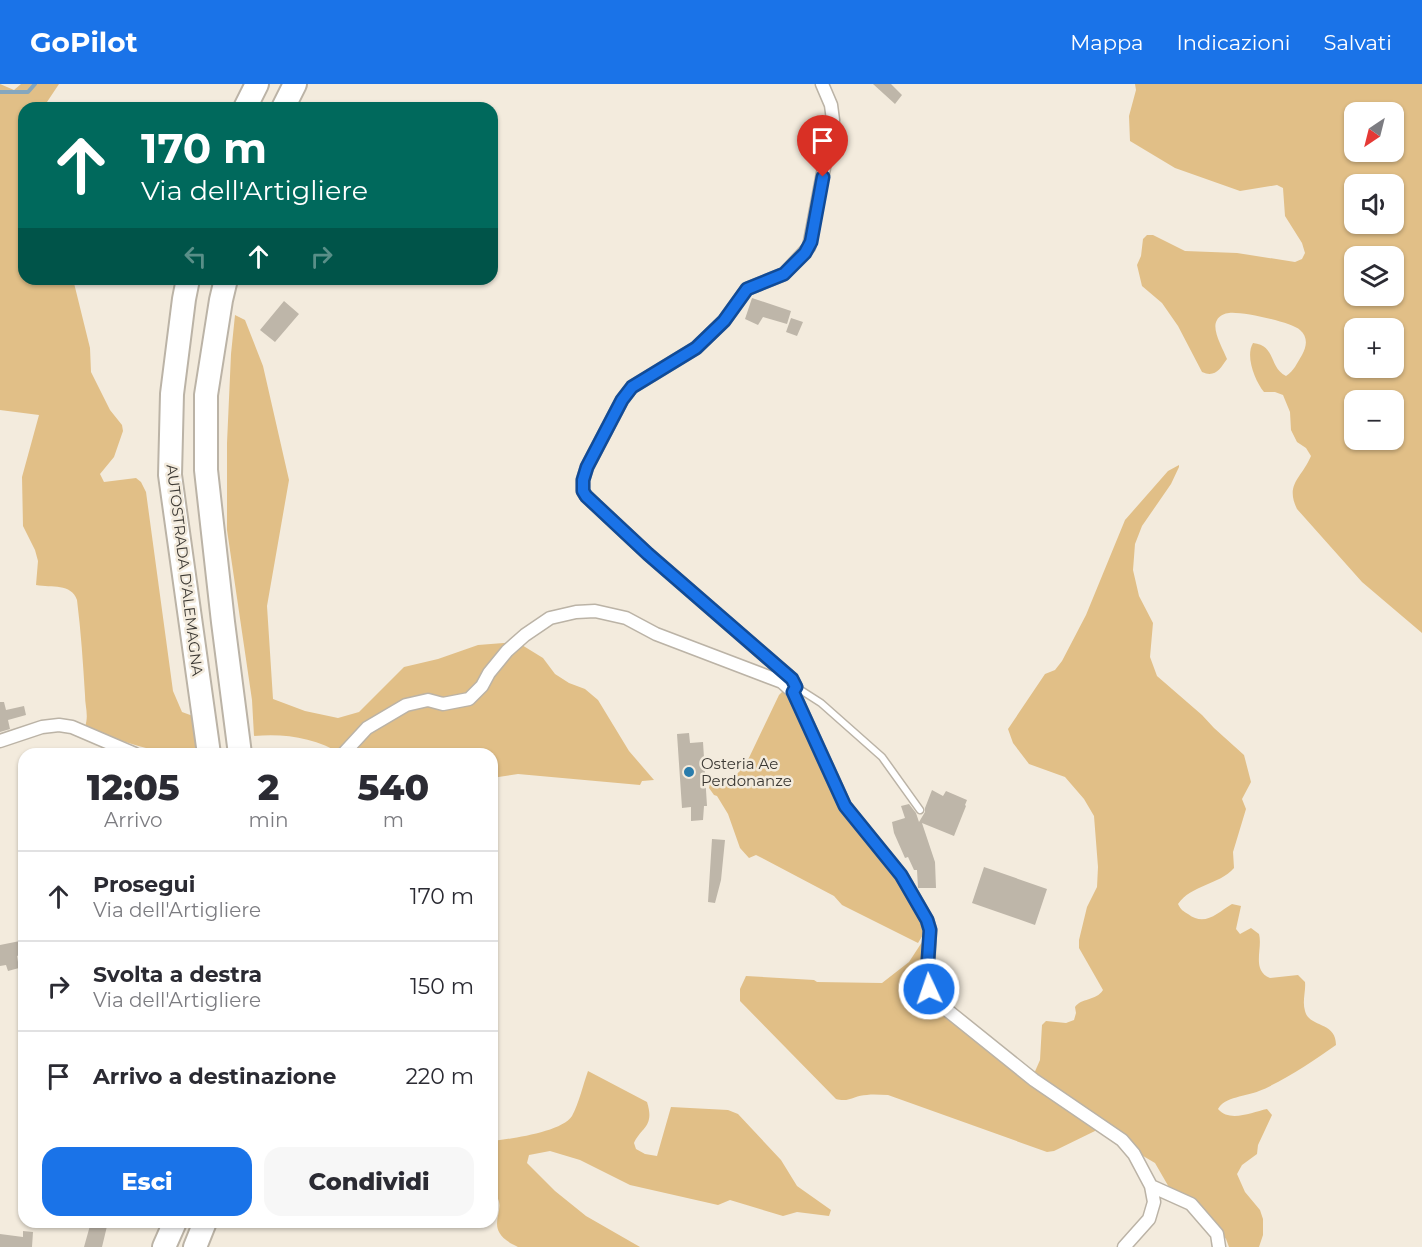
<!DOCTYPE html>
<html lang="it">
<head>
<meta charset="utf-8">
<style>
  body { margin:0; font-family:Montserrat,sans-serif; background:#f7f7f7; color:#2b2b33; height:100vh; display:flex; flex-direction:column; font-size:22px; white-space:nowrap }
  * { box-sizing:border-box; margin:0 }
  p { font-size:20px; color:#7c7c81 }
  .icon { flex:none; width:33px; height:33px; fill:none; stroke:currentColor; stroke-width:2; stroke-linecap:round; stroke-linejoin:round }
  .map { position:relative; flex:1; overflow:hidden }
  .panel { position:absolute; left:18px; top:664px; width:480px; height:480px; display:flex; flex-direction:column; background:#fff; border-radius:18px; box-shadow:0 2px 4px #0004 }
  .panel>* { flex:none }
  .top-card { position:absolute; left:18px; top:18px; width:480px; height:183px; border-radius:18px; box-shadow:0 2px 4px #0004; background:#00695c; color:#fff; overflow:hidden }
  .needle { width:39px; rotate:215deg }
  .tools { position:absolute; left:1344px; top:18px; display:grid; gap:12px }
  .tools a { display:grid; place-items:center; width:60px; height:60px; border-radius:12px; background:#fff; box-shadow:0 2px 4px #0004; font-size:30px }
  .pin { position:absolute; display:grid; place-items:center; width:51px; height:51px; color:#fff; margin:-62px -26px; border-radius:50% 50% 50% 0; rotate:-45deg; box-shadow:0 0 6px #0007 }
  .pin .icon { rotate:45deg }
  .me { position:absolute; width:66px; margin:-33px; rotate:357deg; stroke-linejoin:round; filter:drop-shadow(0 0 4px #0008) }
  .turn { display:flex; align-items:center; gap:21px; height:126px; padding:0 24px; font-size:27px }
  .turn .icon { width:78px; height:78px; stroke-width:2.5 }
  .turn b { display:block; font-size:42px; line-height:51px }
  .lanes { display:flex; align-items:center; height:57px; padding:0 24px; background:#0003; justify-content:center; gap:30px; direction:ltr }
  .lanes .off { opacity:.35 }
  .eta { display:flex; justify-content:space-evenly; align-items:center; height:102px; text-align:center }
  .eta b { font-size:36px; font-weight:800; line-height:42px }
  .button { display:flex; gap:12px; margin-top:auto; padding:12px 24px }
  .button a { flex:1; height:69px; border-radius:18px; background:#1a73e8; color:#fff; font-size:24px; font-weight:800; line-height:69px; text-align:center }
  .button a+a { background:#f7f7f7; color:#2b2b33 }
  ul { padding:0; list-style:none }
  li { display:flex; align-items:center; gap:18px; height:90px; padding:0 24px; border-top:2px solid #e1e1e2 }
  li div { flex:1 }
  li b { display:block; font-size:22px }
  li em { font-style:normal }
  header { display:flex; align-items:center; gap:36px; box-sizing:border-box; height:84px; padding:0 30px; background:#1a73e8; color:#fff }
  header strong { font-size:28px }
  nav { display:flex; gap:33px; margin-inline-start:auto; font-size:21px }
  .map>svg:first-child { display:block }
  .green { fill:#e1bf87; fill-rule:evenodd }
  .lines { fill:none; stroke-linecap:round; stroke-linejoin:round }
  .stream { stroke:#86a7be; stroke-width:4 }
  .building { fill:#beb6a9 }
  .service-casing { stroke:#bbb3a6; stroke-width:9 }
  .minor-casing { stroke:#bbb3a6; stroke-width:15 }
  .motorway-casing { stroke:#bbb3a6; stroke-width:26 }
  .service { stroke:#fff; stroke-width:6 }
  .minor { stroke:#fff; stroke-width:12 }
  .motorway { stroke:#fff; stroke-width:22 }
  .route-casing { stroke:#114b97; stroke-width:15 }
  .route { stroke:#1a73e8; stroke-width:10 }
  .poi-dot { fill:#297cac; stroke:#f3ebdd; stroke-width:2 }
  .labels { text-anchor:middle; dominant-baseline:central; stroke-width:5; stroke-linejoin:round; paint-order:stroke }
  .street-label { font-size:15px; fill:#3b3833; stroke:#f3ebdd }
  .poi-label { font-size:15px; fill:#3b3833; stroke:#f3ebdd; text-anchor:start }
</style>
</head>
<body>
<header>
<strong>GoPilot</strong>
<nav><a>Mappa</a><a>Indicazioni</a><a>Salvati</a></nav>
</header>
<div class="map">
<svg width="1422" height="1163" viewBox="0 0 1422 1163">
  <rect width="100%" height="100%" fill="#f3ebdd"/>
  <path class="green" d="M0,0l14,6 7,-6h38l-16,24h-19v171h49l17,69 1,24 19,38 12,15 1,6 -9,26 -14,17 4,8 32,-4 5,4 5,10 27,199 9,21 11,4 6,38c-43,1 -75,-12 -114,-27 4,-12 0,-20 0,-32 -2,-32 -4,-63 -8,-95 -6,-17 -25,-12 -41,-15l2,-24 -3,-11 -12,-24 -1,-49 17,-62 -39,-5z
    M1135,0h287v549l-60,-51 -65,-73c-12,-25 4,-30 14,-53l-5,-8 -9,-6 -6,-12 -1,-18 -7,-17 -8,-3h-11c-9,-11 -19,-36 -11,-49 23,2 16,25 33,33 8,-5 11,-13 16,-21 5,-9 6,-18 -2,-25 -8,-8 -60,-19 -71,-17 -4,0 -10,3 -12,7 -6,9 6,29 10,39 -7,10 -12,19 -25,13l-24,-46 -16,-23 -20,-17 -5,-21 4,-9 2,-17 4,-4h6l32,16 52,2 58,9 7,-3 3,-6 -3,-10 -17,-27 -2,-28 -6,-3 -37,6 -65,-23 -45,-27 -1,-25 7,-26zM1394,28v40h-40v-40zM1394,100v40h-40v-40zM1394,172v40h-40v-40zM1394,244v40h-40v-40zM1394,316v40h-40v-40z
    M235,231l10,5 18,46 26,114 -22,126 6,93 32,12 33,7 21,-6 45,-45 34,-8 40,-14 39,-3 26,16 12,16 14,9 16,6 13,11 31,51 25,29 -12,1 -2,4 -122,-11 -26,4v-24h-150c-27,-16 -57,-21 -88,-18l-2,-36 -25,-170v-87l4,-89z
    M1179,381v2l-8,17 -29,42 -7,18 -2,26 6,26 14,27 -3,34 7,19 45,39 12,13 30,27 7,27 -9,17 4,10 -13,43 1,16c-15,17 -43,17 -56,36 3,6 5,7 10,10 17,13 29,-1 44,-10l9,2 -5,23 4,5 11,-6 8,6c4,15 -8,36 11,44l28,-3 7,7c1,9 -3,19 0,29 4,17 31,10 31,34 -23,16 -52,36 -77,46 -12,5 -35,6 -41,18 12,14 34,3 49,0l5,6 -14,30 -1,9 -15,11 -5,9 8,18 15,18 3,9v16l-4,12h-30l-3,-8 -9,-10 -47,-40 -15,-26 -22,-13 -100,-74 7,-16 2,-35 4,-4 20,2 8,-3 2,-7 -1,-6c6,-9 21,-6 28,-17l-24,-42v-8l8,-33 10,-20 1,-20 -4,-51 -10,-17 -19,-22 -36,-13 -16,-21 -5,-14 37,-55 10,-4 7,-9 24,-46 39,-95 43,-49z
    M783,607l9,8 84,155 19,23 27,43 4,10 -8,13 -76,-38 -8,-9 -74,-39 -4,-2 -7,3 -9,-10 -12,-34 -11,-18 -3,-1 -5,-7 1,-5 3,-2 16,2 17,-19 33,-69z
    M924,855l9,65 9,10 155,116 -43,21 -7,1 -159,-57c-7,0 -14,-1 -21,0 -12,0 -18,8 -31,4l-96,-98v-12l6,-13 68,4 3,2 65,1 27,-21z
    M588,987l59,31c8,25 -6,25 -13,41l2,6 9,5 12,2 14,-49 57,3 10,4 43,46 16,26 34,24 -2,6 -32,-4 -14,4 -53,-16 -12,5 -88,-20 -50,-25 -30,-9 -21,4 -2,8 28,28 31,25 54,31h-122c-42,-19 -4,-39 -26,-55v-51c18,-2 70,-9 80,-25 7,-13 11,-31 16,-45z"/>
  <g class="lines">
    <path class="stream" d="M0,8h28l7,-8"/>
  </g>
  <path class="building" d="M873,0h18l11,11 -7,9z
    M752,214l39,13 -4,13 -24,-7 -5,8 -13,-6z
    M284,217l15,13 -24,28 -15,-12z
    M791,234l12,4 -6,14 -11,-4z
    M0,618h4l2,8 18,-4 2,9 -18,5 2,9 -10,3z
    M689,649l1,10 13,-1 4,64h-3l-1,14 -12,1v-14l-9,1 -5,-74z
    M932,706l11,6 3,-5 21,9 -2,5 1,1 -12,30 -32,-13 13,39 1,26h-18l-1,-18h-3l-6,-13 -3,1 -11,-25 -2,-11 13,-4 -4,-12 8,-2 7,9 3,9 6,-10v-4z
    M712,755l13,1 -4,40 -6,23 -7,-1z
    M984,783l63,22 -12,36 -63,-22z
    M20,857l4,6v6l-7,3 2,12 -11,3 -2,-6 -6,1v-21z
    M91,1138h17l-6,25h-18z
    M23,1147l10,1 -1,15h-32v-13l23,3z"/>
  <g class="lines">
    <g class="service-casing">
      <path id="service" d="M796,603l25,16 61,54 38,53"/>
    </g>
    <g class="minor-casing">
      <path id="minor" d="M793,608l3,-5 -4,-8 -144,-125 -62,-58 -3,-5v-11l4,-13 35,-67 10,-13 64,-39 28,-27 23,-32 37,-15 25,-27 24,-127 -2,-15 -9,-21
        M0,657l42,-14 17,-2 13,2 63,27
        M343,670l24,-26 39,-23 22,-5 15,4 26,-5 13,-13 7,-13 18,-22 18,-16 25,-17 26,-6 19,-1 31,7 30,16 126,48 11,10 52,114 56,69 26,45 3,10 -3,52 10,20 97,78 88,60 12,14 17,32 3,16 -5,17 -25,28
        M1151,1102l40,18 26,30 2,13"/>
    </g>
    <g class="motorway-casing">
      <path id="motorway" d="M245,24l12,-24
        M283,24l12,-24
        M188,195l-4,20 -12,95 -2,81 39,279
        M226,195l-5,21 -15,95v75l17,152 17,132
        M164,1163l11,-25
        M195,1163l10,-25"/>
    </g>
    <use href="#service" class="service"/>
    <use href="#minor" class="minor"/>
    <use href="#motorway" class="motorway"/>
  </g>
  <g class="lines">
    <g class="route-casing">
      <path id="route" d="M823,93l-12,65 -6,11 -21,21 -37,15 -23,32 -28,27 -64,39 -10,13 -35,67 -4,13v11l3,5 62,58 144,125 4,8 -3,5 52,114 56,69 26,45 3,10 -3,44 2,15"/>
    </g>
    <use href="#route" class="route"/>
  </g>
  <circle class="poi-dot" cx="689" cy="688" r="6"/>
  <g class="labels">
    <g class="street-label">
      <text transform="translate(185 486) rotate(83)">AUTOSTRADA D'ALEMAGNA</text>
    </g>
    <g class="poi-label">
      <text x="701" y="679">Osteria Ae<tspan x="701" dy="17">Perdonanze</tspan></text>
    </g>
  </g>
</svg>
<div class="tools">
<a><svg class="needle" viewBox="-14 -14 28 28"><path d="M0-13l5 13h-10z" fill="#e53935"/><path d="M0 13l5-13h-10z" fill="#7c7c81"/></svg></a>
<a><svg class="icon" aria-label="sound" viewBox="0 0 24 24"><path d="M4 9h4l5-4v14l-5-4H4zM17 9q2 3 0 6"/></svg></a>
<a><svg class="icon" aria-label="layers" viewBox="0 0 24 24"><path d="M12 4l9 5-9 5-9-5zM3 14l9 5 9-5"/></svg></a>
<a>+</a>
<a>−</a>
</div>
<div class="pin" style="left:823px;top:93px;background:#d93025"><svg class="icon" aria-label="arrive" viewBox="0 0 24 24"><path d="M6 21V4h12l-3 4 3 4H6"/></svg></div>
<svg class="me" style="left:929px;top:905px" viewBox="-20 -20 40 40"><circle r="17" fill="#1a73e8" stroke="#fff" stroke-width="3"/><path d="M0-11L8 9 0 5-8 9z" fill="#fff"/></svg>
<div class="top-card">
<div class="turn"><svg class="icon" aria-label="ahead" viewBox="0 0 24 24"><path d="M12 20V5M6 11l6-6 6 6"/></svg><div><b>170 m</b>Via dell'Artigliere</div></div>
<div class="lanes"><svg class="icon off" aria-label="left" viewBox="0 0 24 24"><path d="M17 20v-9H6M10 6l-5 5 5 5"/></svg><svg class="icon" aria-label="ahead" viewBox="0 0 24 24"><path d="M12 20V5M6 11l6-6 6 6"/></svg><svg class="icon off" aria-label="right" viewBox="0 0 24 24"><path d="M7 20v-9h11M14 6l5 5-5 5"/></svg></div>
</div>
<section class="panel">
<div class="eta">
<div><b>12:05</b><p>Arrivo</p></div>
<div><b>2</b><p>min</p></div>
<div><b>540</b><p>m</p></div>
</div>
<ul>
<li><svg class="icon" aria-label="ahead" viewBox="0 0 24 24"><path d="M12 20V5M6 11l6-6 6 6"/></svg><div><b>Prosegui</b><p>Via dell'Artigliere</p></div><em>170 m</em></li>
<li><svg class="icon" aria-label="right" viewBox="0 0 24 24"><path d="M7 20v-9h11M14 6l5 5-5 5"/></svg><div><b>Svolta a destra</b><p>Via dell'Artigliere</p></div><em>150 m</em></li>
<li><svg class="icon" aria-label="arrive" viewBox="0 0 24 24"><path d="M6 21V4h12l-3 4 3 4H6"/></svg><div><b>Arrivo a destinazione</b></div><em>220 m</em></li>
</ul>
<div class="button"><a>Esci</a><a>Condividi</a></div>
</section>
</div>
</body>
</html>
